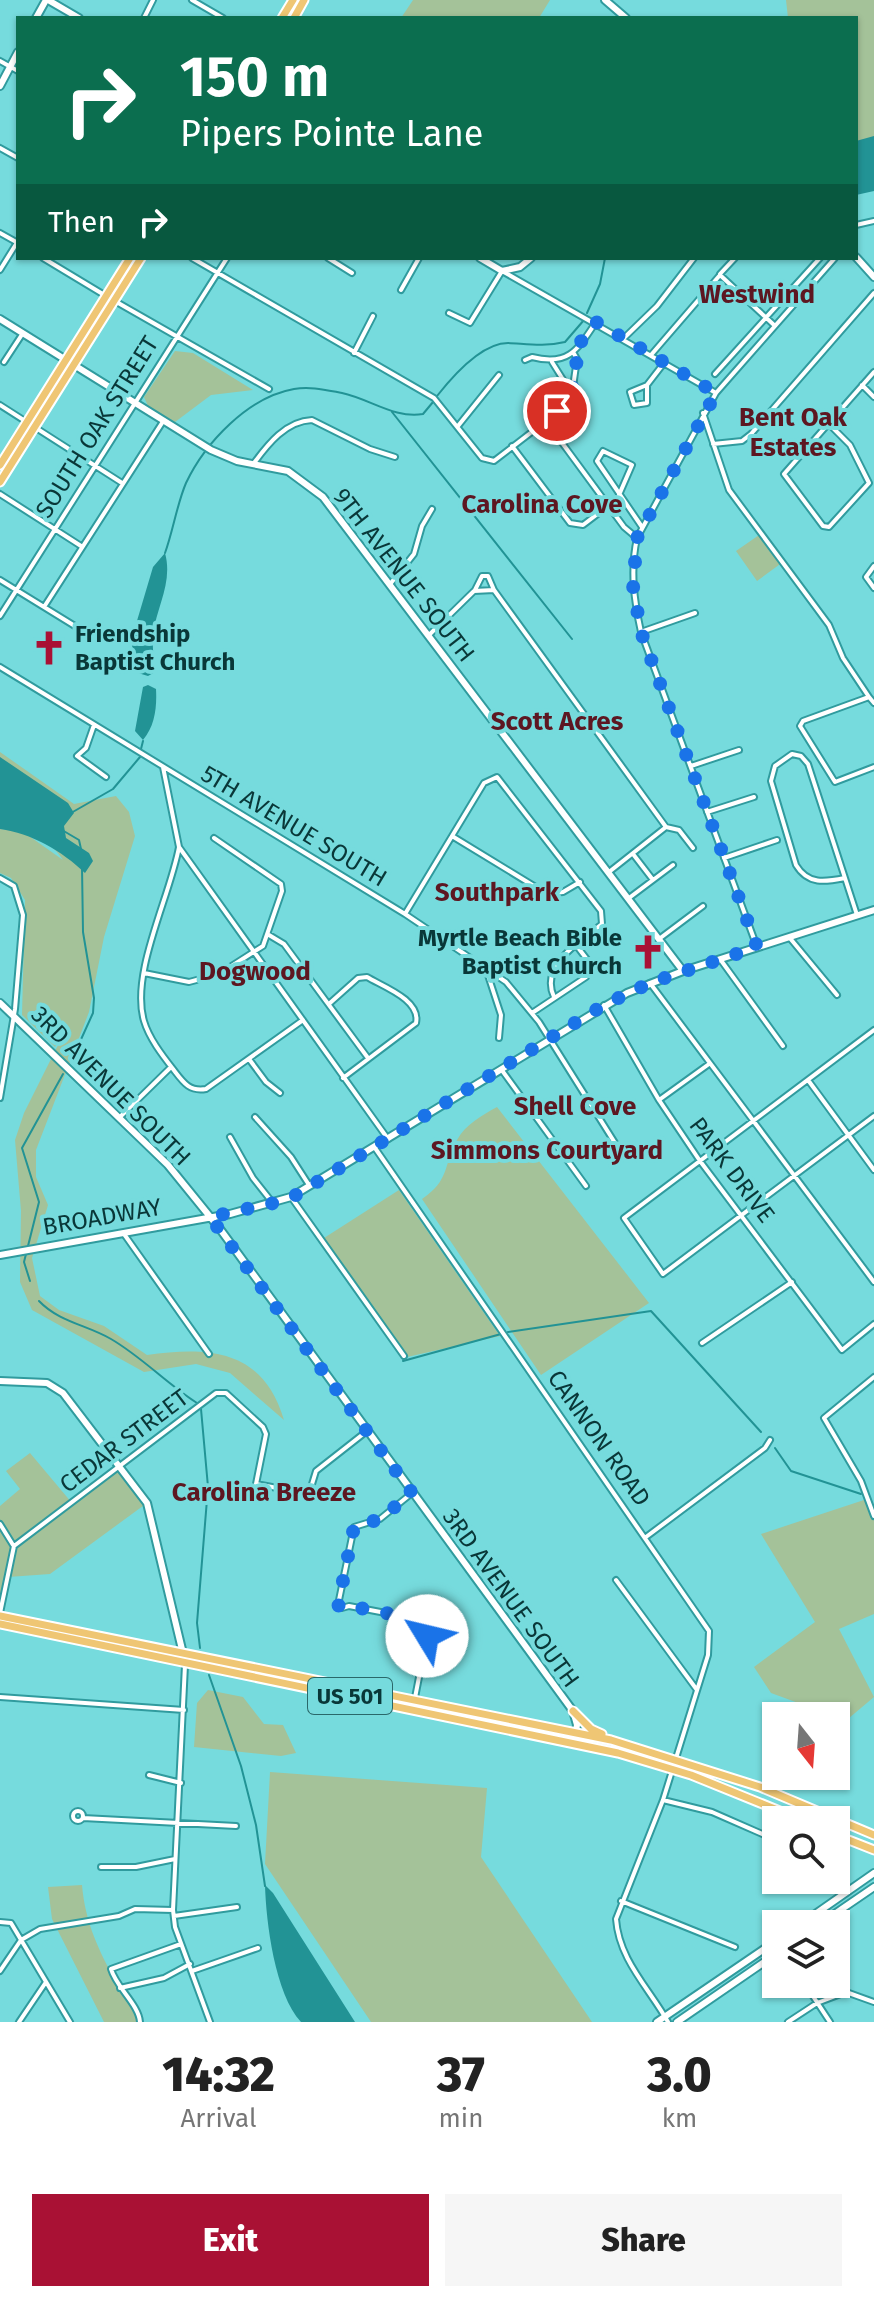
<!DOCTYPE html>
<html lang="en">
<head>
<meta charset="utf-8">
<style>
  body { margin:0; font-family:"Fira Sans",sans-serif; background:#f6f6f6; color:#222; height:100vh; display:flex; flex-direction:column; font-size:30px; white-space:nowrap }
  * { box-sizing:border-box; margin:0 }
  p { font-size:26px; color:#767676 }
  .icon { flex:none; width:44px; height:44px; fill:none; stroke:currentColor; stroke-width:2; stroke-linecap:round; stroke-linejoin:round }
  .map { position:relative; height:2022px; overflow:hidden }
  .drawer { display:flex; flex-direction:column; background:#fff; flex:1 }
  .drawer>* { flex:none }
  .hud { position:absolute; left:16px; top:16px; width:842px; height:244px; border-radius:0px; box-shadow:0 2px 6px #0004; background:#0b6e4f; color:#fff; overflow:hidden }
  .needle { width:52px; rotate:163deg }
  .controls { position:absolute; left:762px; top:1702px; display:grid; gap:16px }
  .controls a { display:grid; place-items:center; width:88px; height:88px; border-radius:0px; background:#fff; box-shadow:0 2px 6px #0004; font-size:40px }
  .pin { position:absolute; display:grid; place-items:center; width:68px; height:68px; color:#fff; margin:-34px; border:4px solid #fff; border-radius:50%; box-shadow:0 2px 8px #0007 }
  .me { position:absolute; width:88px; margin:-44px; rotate:306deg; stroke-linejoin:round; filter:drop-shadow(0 0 6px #0008) }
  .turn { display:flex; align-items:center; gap:28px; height:168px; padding:0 32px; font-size:36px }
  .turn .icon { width:104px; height:104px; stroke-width:2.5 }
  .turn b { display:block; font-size:56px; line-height:68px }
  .then { display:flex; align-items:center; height:76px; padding:0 32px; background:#0003; gap:16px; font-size:30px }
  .eta { display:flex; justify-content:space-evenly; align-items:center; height:136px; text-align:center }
  .eta b { font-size:48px; font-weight:800; line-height:56px }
  .action { display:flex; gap:16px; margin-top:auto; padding:16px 32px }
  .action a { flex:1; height:92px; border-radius:0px; background:#a91134; color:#fff; font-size:32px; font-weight:800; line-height:92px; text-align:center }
  .action a+a { background:#f6f6f6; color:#222 }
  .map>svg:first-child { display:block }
  .green { fill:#a4c299 }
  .water { fill:#229395 }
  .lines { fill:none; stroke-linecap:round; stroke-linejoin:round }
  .stream { stroke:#229395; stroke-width:2 }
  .street-casing { stroke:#309b9e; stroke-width:8 }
  .secondary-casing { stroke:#309b9e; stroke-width:10 }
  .primary-casing { stroke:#fff; stroke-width:11 }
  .street { stroke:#fff; stroke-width:4 }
  .secondary { stroke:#fff; stroke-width:6 }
  .primary { stroke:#efc674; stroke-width:7 }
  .route { stroke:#1a73e8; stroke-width:14; stroke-dasharray:0 25.2 }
  .labels { text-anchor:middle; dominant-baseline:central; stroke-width:8; stroke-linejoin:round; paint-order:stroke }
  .shield { fill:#76dbdd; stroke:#2a686a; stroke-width:2 }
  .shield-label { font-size:22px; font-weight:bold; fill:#093738 }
  .street-label { font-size:24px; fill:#093738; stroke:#76dbdd }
  .poi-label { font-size:24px; font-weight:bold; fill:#093738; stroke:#76dbdd; text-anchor:start }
  .neighbourhood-label { font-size:26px; font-weight:bold; fill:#5d1721; stroke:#76dbdd }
</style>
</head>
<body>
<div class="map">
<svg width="874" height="2022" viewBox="0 0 874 2022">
  <rect width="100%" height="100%" fill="#76dbdd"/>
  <path class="green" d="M413,0h137l-11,18h-138z
    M786,0h88v172l-18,5v-159h-68z
    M175,351l18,2 60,37 -42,5 -36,27 -27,-16 -4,-9z
    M762,533l21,29 -26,19 -21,-30z
    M0,752l74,52 42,-8 13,16 6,24 -31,101 -15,75 -53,138v27l12,28 -16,53 8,38 19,14 45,16 43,29c64,-9 116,-5 137,65l-54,-47 -34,-9 -52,8 -112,-62 -12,-28 1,-71 -6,-71 9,-27 41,-82 -10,16 -33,-32 3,-115 -14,-22 -11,-5v-44l22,2 41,29c-14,-23 -38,-28 -63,-37z
    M497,1107l152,196 -108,72 -119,-176c28,-19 21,-33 35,-59 9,-16 24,-24 40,-33z
    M399,1190l101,146 -93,21 -83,-119z
    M30,1453l42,50 46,-36 29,36 -97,71 -42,3 -8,36v-107l20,-17 -14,-18z
    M867,1499l7,17v98l-35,15 35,68 -38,32v-13h-26l2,-8 -41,-15 -17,-26 61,-45 -54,-88z
    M208,1690l35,7 21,27 19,1 13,28 -15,3 -87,-9 3,-44z
    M270,1772l217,16 -6,69 111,165h-221l-106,-158z
    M82,1885c3,37 17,67 36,100 6,11 22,25 22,37h-36l-52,-103 -4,-32z"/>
  <path class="water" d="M874,136v55l-18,4v-54z
    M165,553c8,29 -8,53 -12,81 -1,12 1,26 2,38l-7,4 -10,-3 -7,-32 22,-74z
    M148,685l8,4c1,18 -1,37 -13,51l-8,-9 8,-44z
    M0,757l68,46 6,10 -10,13 2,12 23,15 4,8 -8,12c-23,-22 -54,-40 -85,-44z
    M265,1885l8,8 82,129h-54c-26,-28 -35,-100 -36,-137z"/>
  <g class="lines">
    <path class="stream" d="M587,313l13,-29 5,-26
      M437,396c15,-19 45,-53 71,-53 20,1 36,4 57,-1l19,-22
      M392,412l180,227
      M165,553c8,-22 12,-49 21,-70 19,-40 62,-86 108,-94 16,-3 32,1 48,4 28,6 53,26 81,21l10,-12
      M141,749l2,-8
      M71,813l42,-24 27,-32
      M62,830l17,10 2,9
      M73,1057l20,-44 1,-15 -11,-66 -1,-65
      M30,1281l-6,-19 15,-60 -17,-54 41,-74
      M39,1301c20,21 48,24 72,38 31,18 56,45 86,64
      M508,1332l143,-21 110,121
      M403,1361l98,-27
      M775,1448l16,23 70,23
      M200,1648l-3,-25 11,-136 -7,-78
      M209,1675l32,91 15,59 9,61"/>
    <g class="street-casing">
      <path id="street" d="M192,0l31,18
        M144,18l9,-18
        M0,61l18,10
        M0,148l18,10
        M856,225l18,-4
        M0,233l18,10
        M43,258l63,38
        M192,258l242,140 48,60 12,3 52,-40 78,106 13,11
        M328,258l24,15
        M0,270l18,-29
        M720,274l15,-16
        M401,290l18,-32
        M113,300l156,89
        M449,313l21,10 32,-52 214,122
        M624,338l33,-32 37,-48
        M354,353l19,-37
        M651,355l69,-80 54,50
        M525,360l7,-3c36,9 45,-6 64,-35
        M4,362l19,-29
        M552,362l20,32 5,-35 -4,-7
        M715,374l105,-116
        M647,385v18l-13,2 -4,-13 17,-7 17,-22
        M862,385l12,12
        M0,405l122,78
        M557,411l15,-17
        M703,413l26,77 100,135 14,33 26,39
        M829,424l21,21 19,38 -40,44 -6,-1 -39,-52 90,-102
        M458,426l41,-51
        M713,444l29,-3 9,-7 123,-141
        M512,446l58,77 13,2 25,-19
        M254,463c14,-19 32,-42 58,-43l58,29 25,8
        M0,494l81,52
        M619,495l13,-30 -29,-14 -6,10 45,66
        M874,566l-8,11 8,11
        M0,580l96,59
        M391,583l23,-29 8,-28 10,-17
        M475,590l7,-14h6l6,14
        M44,607l118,-184
        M0,616l227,-358
        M641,632l54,-19
        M429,635l45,-44 20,-1 172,237 -57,45
        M0,667l405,247 101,68 33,40 76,121
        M874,703l-5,-6 -66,24 -3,5 35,56 39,-15
        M94,725l-8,23 -9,8 29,21
        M691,766l48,-16
        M163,767l16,80 209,292
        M707,812l47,-15
        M666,827l13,3 14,18
        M452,836l95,58 16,-2 17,-10
        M179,847c-9,50 -49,126 -35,174 5,17 18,34 29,48 10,13 16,23 33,20l97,-69
        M633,854l20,26
        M724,858l53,-18
        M0,878l14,8 9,29 -8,94 -15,89
        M845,878c-20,4 -37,7 -49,-13l-25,-84 4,-15 17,-12 9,2 7,8 49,151
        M629,898l44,-33
        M405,914l79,-131 13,-6 104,134 1,13c-22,18 -63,41 -48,73
        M269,935l15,9 84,114
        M789,937l48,58
        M659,939l44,-33
        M757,947l-116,-315c-7,-32 -11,-62 -4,-94l79,-145 119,-135
        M720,959l63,87
        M486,969l15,46 -2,23
        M144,973l45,9 30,-8 44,-28 19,-55 -1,-7 -67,-46
        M650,983l224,299
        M330,1003l28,-25 9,-1c17,10 54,23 49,46l-73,55
        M604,1005l55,95 41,61 142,189 32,-26
        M532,1013l54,-36 3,-15 -13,-17
        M874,1030l-250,188 39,56 211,-158
        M249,1059l17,23 14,11
        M501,1069l85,117
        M808,1080l66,90
        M659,1100l50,-36
        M120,1117l51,-50
        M255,1117l36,40 18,28
        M230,1137l23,41 19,24
        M375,1148l334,483 -1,24 -45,145 -47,119c3,41 33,69 52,103
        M291,1197l113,159
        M124,1234l85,120
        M702,1343l90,-61
        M874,1377l-50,41 37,63 13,35
        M412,1493l-32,26 -26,8 -16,78 4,3 7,-2 63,12 10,5 5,13 -14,72
        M0,1524l13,21
        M646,1537l119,-89 5,-8
        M616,1580l81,110
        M0,1613l14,-67 202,-153h10l37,34 3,7 -10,50 53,10 7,-23 51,-40
        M185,1665l-12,245 2,17 35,95
        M0,1697l184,13
        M149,1775l32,8
        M663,1800l49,12 64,28
        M73 1816a5 5 0 1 1 10 0a5 5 0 1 1-10 0Z
        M83,1818l153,8
        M836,1866l6,3
        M101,1867h35l39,-8
        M621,1901l114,46
        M174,1916l63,-9
        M0,1922l11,1 59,99
        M0,1971l21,-31 19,-11 79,-13 16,-7 38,1
        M192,1971l66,-23
        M805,1984l25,38
        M120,1988l44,-10 26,-14
        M19,2022l27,-40
        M140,2022c-1,-17 -24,-35 -29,-53l70,-25
        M788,2022l29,-19 29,-11 28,10"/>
    </g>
    <g class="secondary-casing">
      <path id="secondary" d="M48,0l31,18
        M605,0l21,18
        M36,18l10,-18
        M0,86l18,-34
        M856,257l18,20
        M480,258l22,13 18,-4 11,-9
        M0,319l211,131 26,11 51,10 35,26 360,474
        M0,1003l168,162 52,64 353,482 4,14 -3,18
        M0,1255l230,-41 61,-17 336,-204 56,-22 191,-61
        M0,1381l47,2 16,10 84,110 38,159
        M801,1924l73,-51
        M820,1924l54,-37
        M657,2022l119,-81
        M677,2022l99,-68"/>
    </g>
    <g class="primary-casing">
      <path id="primary" d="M282,18l11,-18
        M294,18l10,-18
        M0,465l130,-207
        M0,482l141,-224
        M0,1616l611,124 149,47 114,48
        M0,1624l618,129 73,22 111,45
        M573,1711l18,18 11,5
        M836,1835l38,15"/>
    </g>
    <use href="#street" class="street"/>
    <use href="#secondary" class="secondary"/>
    <use href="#primary" class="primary"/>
  </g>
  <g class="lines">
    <path class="route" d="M427,1636l-5,-13 -10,-5 -63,-12 -7,2 -4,-3 16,-78 26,-8 32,-26 -202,-276 64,-14 22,-8 308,-190 46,-22 107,-36 -116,-315 -8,-46 4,-48 79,-145 -120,-71 -23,30c10,20 -2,46 -16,59"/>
  </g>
  <defs>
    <g id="church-bare" transform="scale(2.76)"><path d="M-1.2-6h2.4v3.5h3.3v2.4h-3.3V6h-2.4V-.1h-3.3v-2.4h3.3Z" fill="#a91134" stroke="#76dbdd" stroke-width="2.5" paint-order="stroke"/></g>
  </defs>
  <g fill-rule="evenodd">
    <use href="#church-bare" x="49" y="648"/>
    <use href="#church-bare" x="648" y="952"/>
  </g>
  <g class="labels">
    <rect class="shield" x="308" y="1678" width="84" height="36" rx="6"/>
    <g class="shield-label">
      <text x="350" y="1696">US 501</text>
    </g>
    <g class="street-label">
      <text transform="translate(97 427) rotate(-58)">SOUTH OAK STREET</text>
      <text transform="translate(404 575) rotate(52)">9TH AVENUE SOUTH</text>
      <text transform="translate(294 826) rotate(31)">5TH AVENUE SOUTH</text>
      <text transform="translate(111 1086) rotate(45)">3RD AVENUE SOUTH</text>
      <text transform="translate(732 1170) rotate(53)">PARK DRIVE</text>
      <text transform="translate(102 1217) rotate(-10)">BROADWAY</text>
      <text transform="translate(599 1438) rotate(55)">CANNON ROAD</text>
      <text transform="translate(124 1441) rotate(-37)">CEDAR STREET</text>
      <text transform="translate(511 1598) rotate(54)">3RD AVENUE SOUTH</text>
    </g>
    <g class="poi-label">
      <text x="75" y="634">Friendship<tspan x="75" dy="28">Baptist Church</tspan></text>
      <text x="622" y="938" text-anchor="end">Myrtle Beach Bible<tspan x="622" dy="28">Baptist Church</tspan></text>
    </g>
    <g class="neighbourhood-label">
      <text x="757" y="294">Westwind</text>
      <text x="793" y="417">Bent Oak<tspan x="793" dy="30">Estates</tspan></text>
      <text x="542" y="504">Carolina Cove</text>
      <text x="557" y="721">Scott Acres</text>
      <text x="497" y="892">Southpark</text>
      <text x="255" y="971">Dogwood</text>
      <text x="575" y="1106">Shell Cove</text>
      <text x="547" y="1150">Simmons Courtyard</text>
      <text x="264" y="1492">Carolina Breeze</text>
    </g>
  </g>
</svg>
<div class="controls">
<a><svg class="needle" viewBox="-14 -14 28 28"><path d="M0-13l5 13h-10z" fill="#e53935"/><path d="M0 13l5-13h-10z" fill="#767676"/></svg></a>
<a><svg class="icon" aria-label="search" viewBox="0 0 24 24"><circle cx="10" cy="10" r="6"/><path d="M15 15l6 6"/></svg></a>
<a><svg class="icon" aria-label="layers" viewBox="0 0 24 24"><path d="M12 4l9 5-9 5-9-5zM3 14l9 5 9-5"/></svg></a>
</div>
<div class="pin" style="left:557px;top:411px;background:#d93025"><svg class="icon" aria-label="arrive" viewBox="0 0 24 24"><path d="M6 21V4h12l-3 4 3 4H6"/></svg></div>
<svg class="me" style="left:427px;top:1636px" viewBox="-20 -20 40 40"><circle r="19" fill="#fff"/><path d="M0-13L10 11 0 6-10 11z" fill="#1a73e8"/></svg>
<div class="hud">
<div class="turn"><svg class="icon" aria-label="right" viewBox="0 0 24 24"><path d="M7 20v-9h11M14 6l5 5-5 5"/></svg><div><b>150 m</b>Pipers Pointe Lane</div></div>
<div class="then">Then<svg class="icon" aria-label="right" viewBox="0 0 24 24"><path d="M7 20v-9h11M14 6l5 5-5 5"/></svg></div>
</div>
</div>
<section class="drawer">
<div class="eta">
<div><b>14:32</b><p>Arrival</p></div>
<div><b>37</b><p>min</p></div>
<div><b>3.0</b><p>km</p></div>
</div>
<div class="action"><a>Exit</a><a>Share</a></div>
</section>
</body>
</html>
